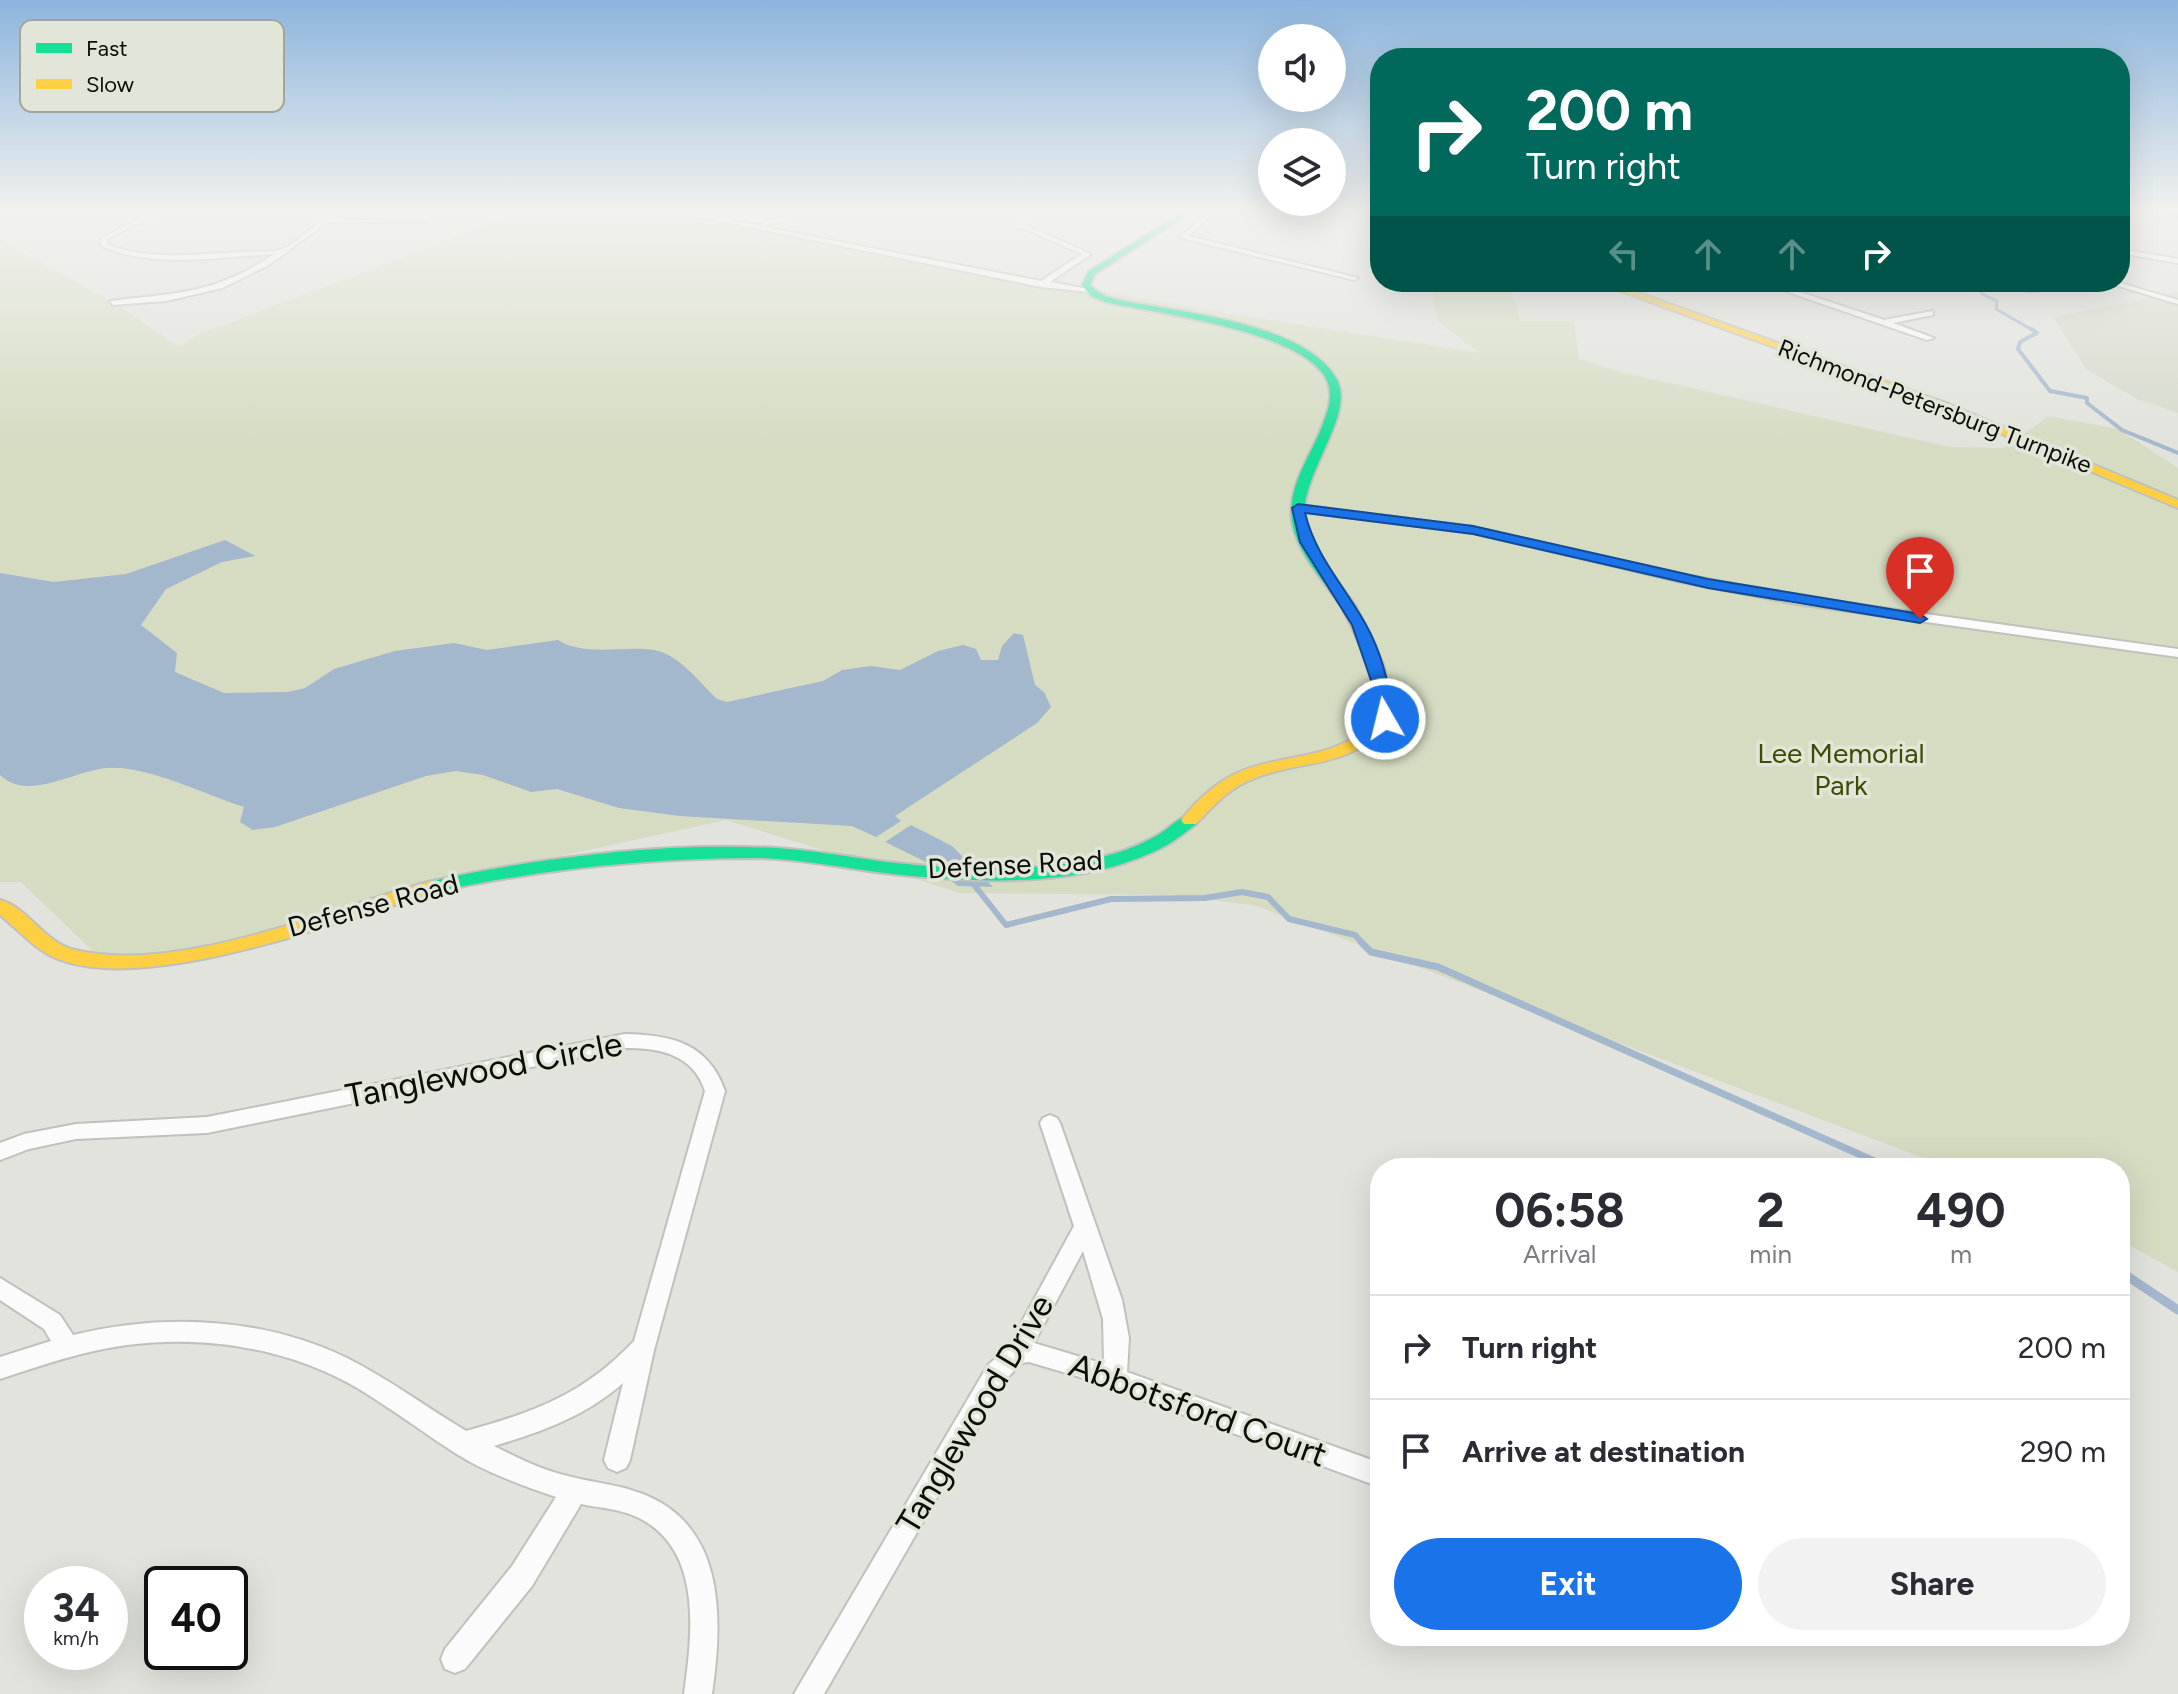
<!DOCTYPE html>
<html lang="en">
<head>
<meta charset="utf-8">
<style>
  body { margin:0; font-family:Figtree,sans-serif; background:#f2f2f3; color:#2b2b33; height:100vh; display:flex; flex-direction:column; font-size:30px; white-space:nowrap }
  * { box-sizing:border-box; margin:0 }
  p { font-size:26px; color:#7c7c81 }
  .icon { flex:none; width:44px; height:44px; fill:none; stroke:currentColor; stroke-width:2; stroke-linecap:round; stroke-linejoin:round }
  .map { position:relative; flex:1; overflow:hidden }
  .drawer { position:absolute; left:1370px; top:1158px; width:760px; height:488px; display:flex; flex-direction:column; background:#fff; border-radius:32px; box-shadow:0 8px 32px #0002 }
  .drawer>* { flex:none }
  .banner { position:absolute; left:1370px; top:48px; width:760px; height:244px; border-radius:32px; box-shadow:0 8px 32px #0002; background:#00695c; color:#fff; overflow:hidden }
  .controls { position:absolute; left:1258px; top:24px; display:grid; gap:16px }
  .controls a { display:grid; place-items:center; width:88px; height:88px; border-radius:50%; background:#fff; box-shadow:0 8px 32px #0002; font-size:40px }
  .speed { position:absolute; left:24px; top:1566px; display:flex; gap:16px; font-size:40px; font-weight:700; text-align:center }
  .speed>* { display:grid; place-content:center; width:104px; height:104px; border-radius:50%; background:#fff; box-shadow:0 8px 32px #0002; line-height:1 }
  .speed small { font-size:20px; font-weight:400 }
  .speed .limit { border:4px solid #111; border-radius:12px; background:#fff; color:#111 }
  .pin { position:absolute; display:grid; place-items:center; width:68px; height:68px; color:#fff; margin:-82px -34px; border-radius:50% 50% 50% 0; rotate:-45deg; box-shadow:0 0 8px #0007 }
  .pin .icon { rotate:45deg }
  .me { position:absolute; width:88px; margin:-44px; rotate:352deg; stroke-linejoin:round; filter:drop-shadow(0 0 6px #0008) }
  .turn { display:flex; align-items:center; gap:28px; height:168px; padding:0 24px; font-size:36px }
  .turn .icon { width:104px; height:104px; stroke-width:2.5 }
  .turn b { display:block; font-size:56px; line-height:68px }
  .lanes { display:flex; align-items:center; height:76px; padding:0 24px; background:#0003; justify-content:center; gap:40px; direction:ltr }
  .lanes .off { opacity:.35 }
  .eta { display:flex; justify-content:space-evenly; align-items:center; height:136px; text-align:center }
  .eta b { font-size:48px; font-weight:700; line-height:56px }
  .primary-button { display:flex; gap:16px; margin-top:auto; padding:16px 24px }
  .primary-button a { flex:1; height:92px; border-radius:48px; background:#1a73e8; color:#fff; font-size:32px; font-weight:700; line-height:92px; text-align:center }
  .primary-button a+a { background:#f2f2f3; color:#2b2b33 }
  ul { padding:0; list-style:none }
  li { display:flex; align-items:center; gap:24px; height:104px; padding:0 24px; border-top:2px solid #e1e1e2 }
  li div { flex:1 }
  li b { display:block; font-size:30px }
  li em { font-style:normal }
  .map>svg:first-child { display:block }
  .built { fill:#d6d9cb }
  .green { fill:#d5dcc2 }
  .water { fill:#a3b7cd }
  .lines { fill:none; stroke-linecap:round; stroke-linejoin:round }
  .stream-far4 { stroke:#a3b7cd; stroke-width:3 }
  .stream-far3 { stroke:#a3b7cd; stroke-width:4 }
  .stream-far2 { stroke:#a3b7cd; stroke-width:6 }
  .stream-far1 { stroke:#a3b7cd; stroke-width:7 }
  .stream { stroke:#a3b7cd; stroke-width:9 }
  .street-casing { stroke:#c0c1bc; stroke-width:4 }
  .fast-casing { stroke:#c0c1bc; stroke-width:4 }
  .slow-casing { stroke:#c0c1bc; stroke-width:4 }
  .street { fill:#fafbfa; fill-rule:evenodd }
  .fast { fill:#16e098; fill-rule:evenodd }
  .slow { fill:#ffcf43; fill-rule:evenodd }
  .route { fill:#1a73e8; stroke:#114b97; stroke-width:2 }
  .labels { text-anchor:middle; dominant-baseline:central; stroke-width:7; stroke-linejoin:round; paint-order:stroke }
  .far-street-label { font-size:24px; fill:#0c0d09; stroke:#e2e6d9 }
  .park-label { font-size:28px; fill:#404c06; stroke:#e2e6d9 }
  .street-label { font-size:28px; fill:#0c0d09; stroke:#e2e6d9 }
  .near-street-label { font-size:34px; fill:#0c0d09; stroke:#e2e6d9 }
  .key { fill:#e2e6d9; stroke:#a2a59b; stroke-width:2 }
  .key-label { font-size:22px; fill:#0c0d09 }
</style>
</head>
<body>
<div class="map">
<svg width="2178" height="1694" viewBox="0 0 2178 1694">
  <rect width="100%" height="100%" fill="#e1e3dc"/>
  <path class="built" d="M2178,292v121l-41,-14 -50,-29 -34,-53z"/>
  <path class="green" d="M533,208h101l591,105 255,40 -42,-31 -7,-40h77l13,39h53l5,38 42,13 328,75 54,1 46,-32 69,13 60,39v804l-58,-32v-72h-170l-693,-262 -81,-11 -216,-2 -234,-73 -211,46 -330,94 -81,2 -83,-80h-21v-642l116,64 63,43 18,-12z"/>
  <path class="water" d="M225,540l30,16 -33,6 -56,27 -25,36 36,28 -2,19 49,21 64,-1 17,-4 29,-19 61,-18 59,-8 33,7 71,-10c28,18 69,4 100,11 22,5 43,33 59,48l10,3 96,-21 19,-11 29,-4 29,4 38,-19 25,-6 13,4 5,11h17l4,-14 12,-13 9,2 12,50 9,7 7,15 -14,16 -142,93 6,5 -25,16 -24,-11 -172,-10 -61,-8 -62,-19 -26,3 -48,-17 -27,-4 -30,5 -151,51 -22,3 -13,-8 4,-15c-37,-12 -100,-43 -138,-39 -32,3 -79,34 -106,7v-202l54,9 72,-8z
    M911,825l41,21 41,41 -35,-1 -30,-23 -43,-21z"/>
  <g class="lines">
    <path class="stream-far4" d="M1968,282l10,3 4,9 15,7 -1,8 38,22"/>
    <path class="stream-far3" d="M2031,329l6,4 -17,9 -2,7 32,42 37,7v5l35,27 56,23"/>
    <path class="stream-far2" d="M975,886l31,39 105,-26 94,-1 37,-6 26,5 21,22 66,16 9,10"/>
    <path class="stream-far1" d="M1362,943l9,9 67,15 452,201
      M2120,1271l4,3"/>
    <path class="stream" d="M2121,1272l57,38"/>
    <g class="street-casing">
      <path id="street" d="M80,208c23,0 48,10 69,9 14,-1 28,-9 43,-9l-56,16 -29,15v5c40,17 91,10 135,8 11,-1 26,1 37,-2 23,-6 44,-42 74,-42l-19,11 92,3h-98l-61,44 -45,22 -56,13 -53,4 -3,-4c66,-8 106,-7 164,-47 -56,3 -121,15 -173,-8v-8l39,-19z
        M657,208h14l90,18v-2l50,-16h11l-59,19 278,54 41,-27 -62,-27 -1,-7 3,-2 3,2v5l66,29 -41,28 44,8 -4,2 -49,-5z
        M1217,208h9l-13,6 -25,22 170,42 -4,2 -173,-42v-2l28,-24z
        M2120,249l58,10v4l-58,-10z
        M1759,282h11l114,38 49,-9v4l-40,8 41,15 -7,2z
        M2070,282h20l-61,10 -4,-2z
        M2105,282h12l61,18v4z
        M1298,505l175,22 208,47 116,22 381,53v8l-381,-53 -116,-22 -208,-49 -179,-23 -1,-2z
        M625,1034c47,1 83,9 100,57l-71,259 -24,110 -4,8 -9,4 -9,-4 -4,-8 19,-77c-37,33 -82,49 -129,63 24,12 48,24 74,30 24,7 49,8 72,17 86,31 83,126 72,201h-28c8,-59 19,-142 -43,-175 -18,-10 -41,-11 -60,-15l-49,82 -67,83 -10,4 -10,-4 -4,-10 4,-10 67,-83 44,-69c-33,-11 -71,-25 -101,-44 -31,-20 -63,-44 -96,-64 -82,-48 -185,-59 -278,-35 -27,7 -54,16 -81,25v-22l51,-16 -7,-12 -44,-29v-22l60,37 13,20c90,-22 190,-18 274,23 42,21 79,49 119,73 69,-19 118,-37 168,-90l71,-250c-12,-37 -45,-43 -80,-43l-418,85 -131,6 -47,10 -29,11v-17l24,-9 52,-10 131,-7z
        M1050,1115l7,3 3,5 62,177 7,38 -2,34 253,91v24l-300,-110 -51,-15 -7,1 -18,18 -180,313h-30l194,-329 20,-18 66,-121 -34,-103 3,-5zM1083,1251l20,68 1,45 -70,-21z"/>
    </g>
    <g class="fast-casing">
      <path id="fast" d="M1189,208h9l-103,66 -5,11c15,16 41,17 63,21 52,9 154,23 183,72 22,37 -40,99 -31,146 7,31 34,57 51,83l-2,3h-10c-18,-27 -47,-56 -52,-89 -5,-38 22,-68 33,-103 4,-10 7,-24 3,-35 -19,-52 -174,-70 -223,-81l-14,-6 -9,-11 7,-14z
        M2157,208h10l11,5v5z
        M1190,815l9,5 -3,4c-9,7 -19,15 -29,21 -81,44 -187,38 -275,29 -45,-5 -89,-15 -134,-16 -109,0 -219,11 -326,35l-9,-6 9,-6c112,-24 230,-39 344,-33 35,2 69,8 103,13 56,7 114,10 170,5 36,-4 73,-11 105,-29 13,-6 22,-19 36,-22z"/>
    </g>
    <g class="slow-casing">
      <path id="slow" d="M1596,282h12l340,122 230,96v8l-238,-100z
        M1349,603l7,4 28,59 9,53 -2,3c-45,49 -81,35 -136,56 -24,8 -42,28 -59,46h-12l-3,-4c15,-19 36,-38 58,-48 51,-21 96,-9 138,-54l-7,-52 -28,-59z
        M432,881l7,2 2,4 -2,4c-95,28 -289,104 -381,68 -23,-9 -39,-29 -58,-44v-15c29,8 44,43 75,50 104,25 255,-42 357,-69z"/>
    </g>
    <use href="#street" class="street"/>
    <use href="#fast" class="fast"/>
    <use href="#slow" class="slow"/>
  </g>
  <linearGradient id="sky" x2="0" y2="1"><stop stop-color="#8cb5dd"/><stop offset="0.47" stop-color="#f2f2ef"/><stop offset="1" stop-color="#f2f2ef" stop-opacity="0"/></linearGradient>
  <rect width="2178" height="446" fill="url(#sky)"/>
  <path class="route" d="M1298,504l175,22 235,53 212,35 7,5 -7,4 -212,-35 -235,-54 -168,-21c11,44 38,71 60,110 16,28 25,64 28,96l-8,5 -8,-5 -2,-27 -23,-67 -52,-83 -8,-34z"/>
  <g class="labels">
    <g class="far-street-label">
      <text transform="translate(1935 406) rotate(21)">Richmond-Petersburg Turnpike</text>
    </g>
    <g class="park-label">
      <text x="1841" y="753">Lee Memorial<tspan x="1841" dy="32">Park</tspan></text>
    </g>
    <g class="street-label">
      <text transform="translate(1015 864) rotate(-3)">Defense Road</text>
      <text transform="translate(373 905) rotate(-15)">Defense Road</text>
    </g>
    <g class="near-street-label">
      <text transform="translate(484 1070) rotate(-11)">Tanglewood Circle</text>
      <text transform="translate(1198 1410) rotate(20)">Abbotsford Court</text>
      <text transform="translate(975 1414) rotate(-59)">Tanglewood Drive</text>
    </g>
  </g>
  <rect x="20" y="20" width="264" height="92" rx="12" class="key"/>
  <rect x="36" y="43" width="36" height="10" fill="#16e098"/>
  <rect x="36" y="79" width="36" height="10" fill="#ffcf43"/>
  <g class="key-label">
    <text x="86" y="56">Fast</text>
    <text x="86" y="92">Slow</text>
  </g>
</svg>
<div class="controls">
<a><svg class="icon" aria-label="sound" viewBox="0 0 24 24"><path d="M4 9h4l5-4v14l-5-4H4zM17 9q2 3 0 6"/></svg></a>
<a><svg class="icon" aria-label="layers" viewBox="0 0 24 24"><path d="M12 4l9 5-9 5-9-5zM3 14l9 5 9-5"/></svg></a>
</div>
<div class="speed"><div>34<small>km/h</small></div><div class="limit">40</div></div>
<div class="pin" style="left:1920px;top:619px;background:#d93025"><svg class="icon" aria-label="arrive" viewBox="0 0 24 24"><path d="M6 21V4h12l-3 4 3 4H6"/></svg></div>
<svg class="me" style="left:1385px;top:719px" viewBox="-20 -20 40 40"><circle r="17" fill="#1a73e8" stroke="#fff" stroke-width="3"/><path d="M0-11L8 9 0 5-8 9z" fill="#fff"/></svg>
<div class="banner">
<div class="turn"><svg class="icon" aria-label="right" viewBox="0 0 24 24"><path d="M7 20v-9h11M14 6l5 5-5 5"/></svg><div><b>200 m</b>Turn right</div></div>
<div class="lanes"><svg class="icon off" aria-label="left" viewBox="0 0 24 24"><path d="M17 20v-9H6M10 6l-5 5 5 5"/></svg><svg class="icon off" aria-label="ahead" viewBox="0 0 24 24"><path d="M12 20V5M6 11l6-6 6 6"/></svg><svg class="icon off" aria-label="ahead" viewBox="0 0 24 24"><path d="M12 20V5M6 11l6-6 6 6"/></svg><svg class="icon" aria-label="right" viewBox="0 0 24 24"><path d="M7 20v-9h11M14 6l5 5-5 5"/></svg></div>
</div>
<section class="drawer">
<div class="eta">
<div><b>06:58</b><p>Arrival</p></div>
<div><b>2</b><p>min</p></div>
<div><b>490</b><p>m</p></div>
</div>
<ul>
<li><svg class="icon" aria-label="right" viewBox="0 0 24 24"><path d="M7 20v-9h11M14 6l5 5-5 5"/></svg><div><b>Turn right</b></div><em>200 m</em></li>
<li><svg class="icon" aria-label="arrive" viewBox="0 0 24 24"><path d="M6 21V4h12l-3 4 3 4H6"/></svg><div><b>Arrive at destination</b></div><em>290 m</em></li>
</ul>
<div class="primary-button"><a>Exit</a><a>Share</a></div>
</section>
</div>
</body>
</html>
